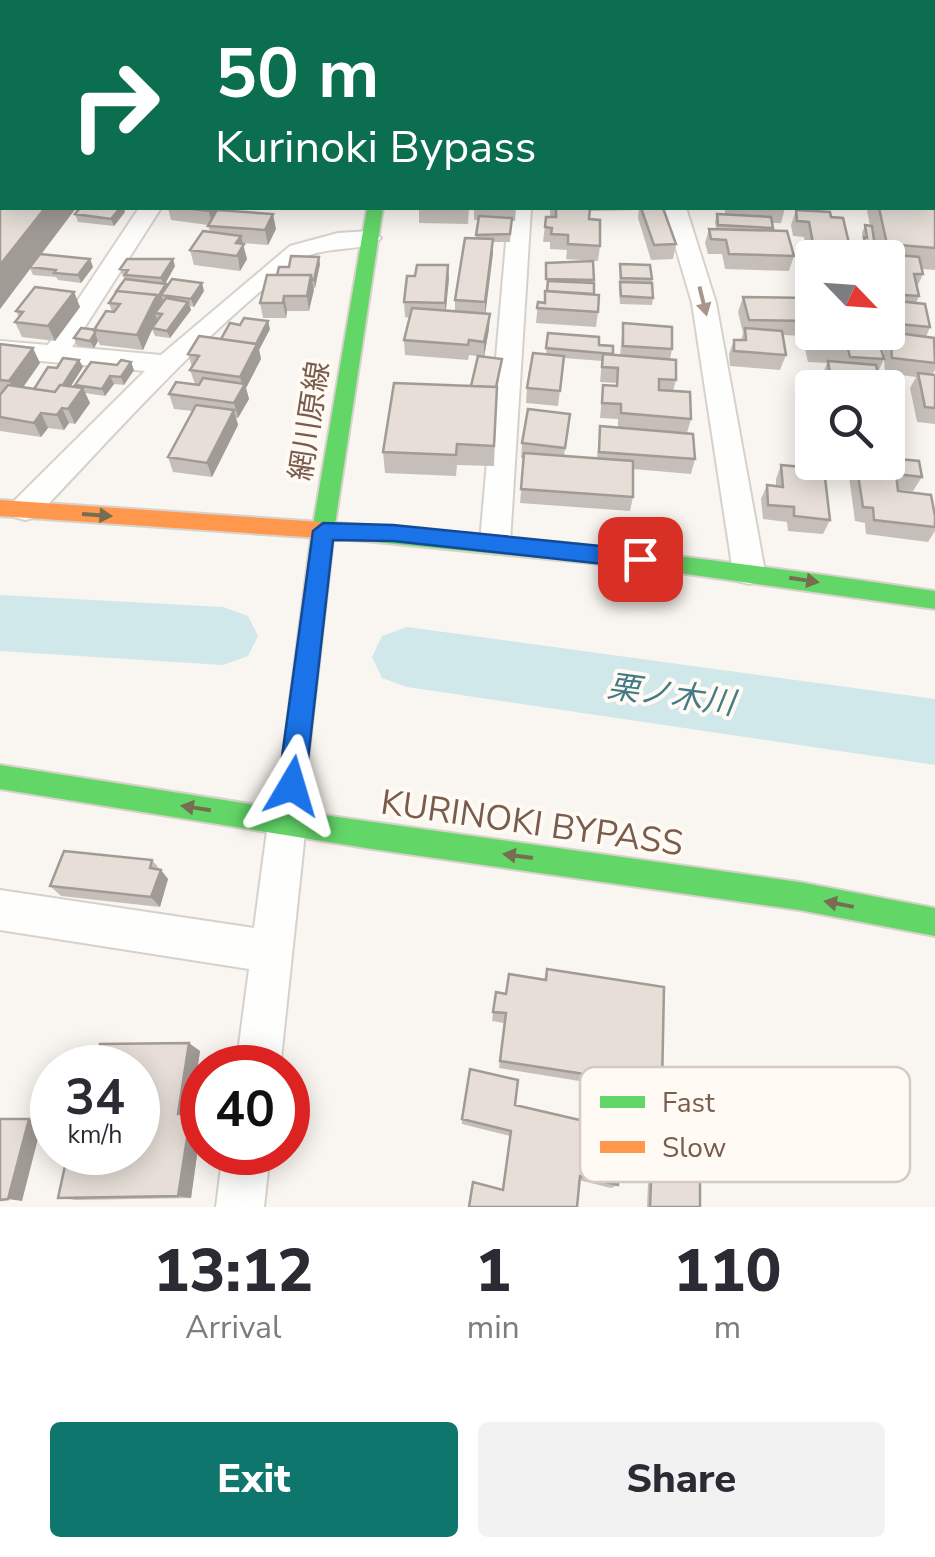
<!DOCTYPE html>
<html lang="en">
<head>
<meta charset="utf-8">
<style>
  body { margin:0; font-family:"Nunito Sans","Noto Sans JP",sans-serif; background:#f2f2f3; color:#2b2b33; height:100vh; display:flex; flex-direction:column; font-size:38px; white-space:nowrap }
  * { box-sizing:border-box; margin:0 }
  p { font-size:32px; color:#7c7c81 }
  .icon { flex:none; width:55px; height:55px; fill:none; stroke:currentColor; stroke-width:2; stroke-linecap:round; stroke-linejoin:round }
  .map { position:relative; height:1207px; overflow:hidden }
  .sheet { display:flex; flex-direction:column; background:#fff; flex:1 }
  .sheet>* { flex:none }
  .guide { position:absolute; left:0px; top:0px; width:935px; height:210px; box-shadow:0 5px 25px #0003; background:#0b6e4f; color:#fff; overflow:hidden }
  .needle { width:65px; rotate:115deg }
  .controls { position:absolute; left:795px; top:240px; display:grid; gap:20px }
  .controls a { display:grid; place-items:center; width:110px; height:110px; border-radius:10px; background:#fff; box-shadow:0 5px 25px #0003; font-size:50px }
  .speed { position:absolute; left:30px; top:1045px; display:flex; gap:20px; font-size:50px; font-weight:700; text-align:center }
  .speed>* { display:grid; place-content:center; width:130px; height:130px; border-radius:50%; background:#fff; box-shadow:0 5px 25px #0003; line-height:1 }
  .speed small { font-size:25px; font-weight:400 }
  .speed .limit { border:15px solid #d22; background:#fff; color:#111 }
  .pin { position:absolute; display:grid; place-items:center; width:85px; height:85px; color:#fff; margin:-42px; border-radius:20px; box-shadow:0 5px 15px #0006 }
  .me { position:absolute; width:110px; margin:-55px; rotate:7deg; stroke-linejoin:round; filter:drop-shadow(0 0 8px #0008) }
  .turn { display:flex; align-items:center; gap:35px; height:210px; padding:0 50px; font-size:45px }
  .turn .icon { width:130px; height:130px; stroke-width:2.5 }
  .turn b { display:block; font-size:70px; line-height:85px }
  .eta { display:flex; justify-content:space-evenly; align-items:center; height:170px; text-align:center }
  .eta b { font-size:60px; font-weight:800; line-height:70px }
  .cta { display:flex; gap:20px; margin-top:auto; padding:20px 50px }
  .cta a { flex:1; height:115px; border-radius:10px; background:#0f766e; color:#fff; font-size:40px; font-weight:800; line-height:115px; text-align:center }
  .cta a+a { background:#f2f2f3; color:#2b2b33 }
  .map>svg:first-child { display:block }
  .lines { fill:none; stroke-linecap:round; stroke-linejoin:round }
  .river { fill:#d0e8ea; fill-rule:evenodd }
  .lane-casing { stroke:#d7d1cb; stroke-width:4 }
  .street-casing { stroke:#d7d1cb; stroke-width:4 }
  .fast-casing { stroke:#d9d2cb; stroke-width:4 }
  .slow-casing { stroke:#d9d2cb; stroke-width:4 }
  .lane { fill:#fefefd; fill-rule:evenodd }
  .street { fill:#fefefd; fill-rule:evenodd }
  .fast { fill:#63d668; fill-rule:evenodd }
  .slow { fill:#ff974d; fill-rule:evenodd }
  .wall { fill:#c6bfb9 }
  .shaded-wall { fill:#a19b96 }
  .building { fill:#e6ded7; stroke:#a19b96; stroke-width:2.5 }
  .oneway { fill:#a8958b }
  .oneway2 { fill:#776e51 }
  .route { fill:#1a73e8; stroke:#114b97; stroke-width:2.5 }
  .labels { text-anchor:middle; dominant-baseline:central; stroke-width:8; stroke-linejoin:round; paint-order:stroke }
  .street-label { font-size:30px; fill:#7a5c4d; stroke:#fffaf3 }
  .water-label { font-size:32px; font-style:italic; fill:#437c86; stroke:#fffaf3 }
  .near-street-label { font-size:35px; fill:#7a5c4d; stroke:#fffaf3 }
  .key { fill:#fffaf3; stroke:#d7cbc1; stroke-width:2.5 }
  .key-label { font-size:28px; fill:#7a5c4d }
</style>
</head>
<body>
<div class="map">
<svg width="935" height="1207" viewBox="0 0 935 1207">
  <rect width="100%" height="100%" fill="#f9f5f0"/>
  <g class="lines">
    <path class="river" d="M0,595l223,12 25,9 10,20 -10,20 -25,9 -223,-14z
      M407,627l528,72v66l-528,-78 -25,-9 -10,-21 10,-21z"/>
    <g class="lane-casing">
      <path id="lane" d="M40,0h9l-2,2h-7z
        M251,0h9l-2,2h-7z"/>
    </g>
    <g class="street-casing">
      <path id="street" d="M608,0h16l1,2h-16z
        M725,0h16l1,2h-16z
        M856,0h16l1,2h-16z
        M0,133h2v12h-2z
        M932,183h3v19h-3z
        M139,208h22l-89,139 89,8 129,-109 48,-13 32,-2 11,7c-15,16 -61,5 -86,25 -95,74 -176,167 -259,254l-11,3 -11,-3 -4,-8 4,-8 131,-130 -145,-14v-16l48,4z
        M509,208h22l-21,334 -4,8 -11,4 -11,-4 -4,-8z
        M664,208h22l30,95 49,269 -5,9 -11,3 -11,-3 -5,-9 -41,-269z
        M287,805l14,5 5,13 -26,245h-44l13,-99 -249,-39v-40l254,38 14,-105 5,-13z
        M223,1152h47l-6,55h-48z"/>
    </g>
    <g class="fast-casing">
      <path id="fast" d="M367,208h16l-49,323 -32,281 497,70 136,26v28l-136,-26 -427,-61 -372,-60v-24l276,43 36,-277z
        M365,525c191,14 381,38 570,66v18l-284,-40 -286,-28 -11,-8z"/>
    </g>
    <g class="slow-casing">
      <path id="slow" d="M0,500l365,25 11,8 -11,8 -365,-25z"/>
    </g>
    <use href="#lane" class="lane"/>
    <use href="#street" class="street"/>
    <use href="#fast" class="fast"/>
    <use href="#slow" class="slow"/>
  </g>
  <path class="wall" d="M56,0h195l-2,2h-196z
    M497,0h53v2h-53z
    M634,0h32l1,2h-32z
    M879,0h38l-1,2h-36z
    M932,7h3v88h-3z
    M2,30v94h-2v-92z
    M0,172h2v36h74l-35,46 49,5 3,8 -12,16 -23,-3 -2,-3 -23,-2 -3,-7 -30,41z
    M935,195v75l-13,-1 1,5 -6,13 2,9 -3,7 14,24 -4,10 9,5v28l-3,5h3v49l-18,-2 -7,-34 6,-11 -31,-4 -1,-14 -6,13 3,16h-58l-1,-12 5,-13 -19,-1 -5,-22 1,-4 -21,-1 3,20 -6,15 -50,-4 -1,-12 5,-14h7l2,-7 -5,-21 5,-15 69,1v34l72,25 -1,-10 4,-8 -7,-1 -1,-6h9v-74h-26l-1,-13 2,-6 -1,-6 3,-8 5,1 -3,-15 2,-3h63z
    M168,208h56l-1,2 53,19 -8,16 -26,-2 5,16 -7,12 -46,-6 -4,-15 20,-18 -2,-7 -37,-5z
    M419,208h50l-1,16 -49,-1z
    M474,208h42l-1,13h-3l-2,21h-17l-8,72 4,15 -5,28 -15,-2 -1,5 -63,-5 -1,-15 6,-22 -5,-1 -1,-15 11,-26 33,-11 -2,46h9v-11l21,-62 2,-18h-4z
    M550,208h87l-1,2 -47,1v8l11,27 -2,15 -32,-2 1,-9 -17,-1v-7h-7l3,-25h4z
    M639,208h24l13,36 -3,15 -22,1 -13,-42z
    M725,208h60l-4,15h-9v8l22,25 -5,15 -64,-2 -3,-15h-14l-3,-11 4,-14h7l-1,-7 2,-8h8z
    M796,210l35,7 21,41h-40v11h-3l-5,-32 -11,-1 -2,-11z
    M125,212l-11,14 -36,-4 -3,-8z
    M593,261l1,33 4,18 -2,15 -60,-4 2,-21 6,1 3,-12 -1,-28z
    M320,264l-5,24h-2l-4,23h-22l-1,7h-23l-3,-15 17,-28z
    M620,264l32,15 1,19 -1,7 -32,-1 -1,-14z
    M175,266l-10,17 2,3 37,5 -10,16 -4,-1 1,4 -21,28 -15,-2 -3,-7 -9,21 -43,-5 -2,-4 -4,7 -17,-2 -3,-8 20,-9 18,-17 -3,-9 18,-24 -4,-2 -3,-8z
    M74,292l6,15 -25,34 -33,-4 -7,-15 4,-5 -3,-6z
    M623,323l49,26 -2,11 6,20 -3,11 18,28 -4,14 8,26 -4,15 -58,-5v28l-3,14 -110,-8 4,-45h-3l1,-15 48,-29 -6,42 33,2 3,-32 18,2v-9l-18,-1 3,-33 13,1v-3l-16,-1 2,-21 -38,-3 -6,48 -32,-3 1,-15 19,-34 2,-21 51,12 13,10 8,1z
    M270,329l-11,21 2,9 -15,29 3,11 -11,19h-2l2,7 -26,52 -39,-5 -5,-15 25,-46 -19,-2 -5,-15 26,-10 -5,-14 2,-3 -4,-13 33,-15z
    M0,344l40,19 -17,24 11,2 23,-21 22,-8 4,7 -12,19 5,1 -1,-2 59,-15 -10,15 -10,-1 -9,12 -20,-3 5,10 -15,21 -6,-1 -5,7 -16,-2 -7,9 -41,-6z
    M502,359l-5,32 -3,75 -37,-1 -1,11 -71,-3 -2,-21 88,-66z
    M851,462h37l34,15 -9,14 -15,-1 37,26v15l-7,11 -62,-8 -1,-11 -10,-2 -7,-52z
    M781,465l49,55 -7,14 -35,-3 -1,-9 -24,-3 -2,-20 6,-14 9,1v-7z
    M152,860l16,19 -8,28 -99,-11 -11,-10z
    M547,969l115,117 -8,7 -155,-25 5,-45 -12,-2 4,-29 10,2 38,-14z
    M200,1051l-9,62 11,6 -11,79 -115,2 -18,-2z
    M515,1105l103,80 -7,3 -32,-8 -77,9 8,-53 -48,-12v-5z
    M652,1158l48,49h-53l2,-48z"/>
  <path class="shaded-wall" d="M230,0h21l-2,2h-21z
    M45,208h31l-76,101v-44z
    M120,208h4l1,4 -11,14 -3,-7z
    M211,208l13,1 -12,16 -3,-14z
    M273,214l3,15 -8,16 -3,-15z
    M241,236l6,23 -7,12 -4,-28z
    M493,239v15l-8,63v-15z
    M319,257l1,7 -5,24 -1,-8z
    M90,259l3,8 -12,16 -3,-8z
    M173,259l2,7 -11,20 -3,-8z
    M448,265l1,15 -4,38v-15z
    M311,275l3,15 -5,21 -2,-15z
    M202,283l2,8 -10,16 -3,-8z
    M166,284l3,7 -8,4 2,5 -8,13 2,6 -14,31 -6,-15 20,-40z
    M74,292l6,15 -25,34 -7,-15z
    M284,296l3,15 -1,7 -3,-15z
    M188,302l3,8 -21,28 -3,-7z
    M490,314l-1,15 -5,28v-15z
    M268,321l2,8 -11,21 2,9 -15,29 3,11 -11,19 -4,-15 9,-15 -3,-11z
    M95,333l3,8 -4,7 -4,-7z
    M33,348l7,15 -23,33 -8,-15z
    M79,360l4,7 -21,33 -4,-8z
    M131,362l3,8 -10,15 -3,-8z
    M110,376l4,8 -9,12 -3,-7z
    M83,388l7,15 -15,21 -7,-15z
    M62,408l7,15 -5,7 -7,-15z
    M234,410l4,15 -26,52 -5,-14z
    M41,413l7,15 -7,9 -7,-14z
    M161,870l7,9 -8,28 -9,-10z
    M189,1043l11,8 -10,68 -12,-5z
    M191,1113l11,6 -11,79 -13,-2z
    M29,1119l13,4 -20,78 -14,-2z"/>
  <path class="building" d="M0,0h16l-3,2h-11v10h-2z
    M56,0h18v2h-21z
    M111,0h119l-2,2h-71z
    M276,0h20l-2,2h-20z
    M555,0h54l-1,2h-54z
    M653,0h13l1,2h-13z
    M684,0l39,2h-39z
    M763,0l29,2h-29z
    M932,7h3v43h-3z
    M2,30v14h-2v-12z
    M2,57v47h-2v-45z
    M0,172h2v14l-2,-1z
    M2,191v17h43l-45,57v-71z
    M932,194l3,1v53l-48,-4 -8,-36h53z
    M80,208h40l-9,11 -36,-5z
    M185,208h26l-2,3z
    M556,208h34l-1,11 11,1v26l-32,-2v-9l-17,-1 1,-6 -7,-1 1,-10h10z
    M641,208h22l13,36 -22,1z
    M217,210l56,4 -8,16 -57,-4z
    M796,210l34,2 1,5 12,1 9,38 -37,-2 -6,-32 -12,-1z
    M717,214l54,3 2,11 -55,-3z
    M479,216l33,2 -2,16 -34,1z
    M865,225l7,1 4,27h-2v2l-8,-1 -2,-17 3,1z
    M709,229l78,2 7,25 -65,-2 -3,-14 -15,-1z
    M203,231l38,5 -5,7 8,1 -7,12 -47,-6z
    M465,238l28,1 -8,63 -30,-2z
    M874,253l45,4 4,17h-9l5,22 -31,-2v-36h-13z
    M40,254l50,5 -12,16 -24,-2 2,-3 -26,-3z
    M291,256l28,1 -5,23h-2l-1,-5h-34l2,-8h10z
    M127,259h46l-12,19 -36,-3 3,-5 -8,-1z
    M593,261l1,19 -48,-1v-16z
    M620,264l30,1 2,14 -31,-1z
    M417,265h31l-3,38 -41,-1 3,-26h8z
    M267,275h44l-4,21h-23l-1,7h-23z
    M125,279l41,5 -8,13 -1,-2 -40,-4 -2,2z
    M172,279l30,4 -11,16 -30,-4z
    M548,281l46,2v11l-47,-3z
    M620,282l32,1 1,15 -32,-2z
    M35,287l39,5 -26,34 -33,-4 8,-10 -7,-1z
    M117,291l40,4 -20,40 -43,-5 12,-19 8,1 6,-8 -11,-1z
    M545,291l54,4 -1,17 -61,-4 1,-6 7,1z
    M743,297l69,1v23l-63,-1z
    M166,298l22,4 -21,29 -15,-3 10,-14 -7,-1z
    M888,300l37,4 5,23 -42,-4z
    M412,308l78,6 -6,28 -15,-2 -1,5 -64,-5z
    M244,318l24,3 -12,23 -35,-5 9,-16 10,2z
    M623,323l49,4v22l-49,-3z
    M808,325l4,1v6h64l8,27 -34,-2 -2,-8 -34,-2z
    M81,328l17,2h-4l1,3 -5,8 -16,-3z
    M745,328l37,3 4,24 -52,-4v-11h12z
    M890,332l44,6 1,25 -43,-5z
    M548,333l51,4v8l14,1v8l-67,-6z
    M199,336l58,8 -17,33 -50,-7 9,-14 -11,-2z
    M0,344l33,4 -24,33 -9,-1z
    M533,353l31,3 -4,35 -33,-3z
    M603,354l73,6v20l-17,-1v11l31,2 1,27 -70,-6v-9l-19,-1 1,-18 14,1 1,-18 -16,-1z
    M478,356l24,3 -6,28 -25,-1z
    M63,358l16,2 -16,25h-3l-5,7 -21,-3 14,-22 9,1z
    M121,360l10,2 -10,15 -11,-1 -8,13 -27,-4 16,-23 26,3z
    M828,361l48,4 5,23h-49z
    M918,373l17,2v33l-10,-1z
    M203,378l42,6 -11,19 -65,-9 7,-12 23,3z
    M394,383l103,4 -3,59 -37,-2 -1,11 -73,-3z
    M8,385l47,7 5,-7 23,3 -15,21 -6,-1 -5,7 -16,-2 -7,10 -34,-6v-22z
    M196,405l38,5 -27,53 -39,-6z
    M528,409l42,5 -5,34 -43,-5z
    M888,420l5,27h-5z
    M600,426l93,8 2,25 -96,-7z
    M524,453l109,8v36l-112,-8z
    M888,458l31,3 3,16 -26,-3 2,17 33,4 4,21v11l-61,-7 -1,-12 -10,-1 -7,-45h32z
    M781,465l43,4 6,51 -36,-4v-9l-26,-2 -1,-20 16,2z
    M64,851l88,9 -2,8 11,2 -10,27 -101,-11z
    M547,969l117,18 -2,99 -162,-25 6,-48 -13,-1 3,-20 10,2 3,-20 37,6z
    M189,1043l-11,71 13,-1 -13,83 -120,2 10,-46h70v-84h-42l4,-24z
    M470,1069l48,11 -3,25 108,25 -5,55 -38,-9 -3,31h-108l4,-25 30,8 8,-59 -49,-12z
    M0,1119h29l-21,80 -8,1z
    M652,1158l48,9v40h-50z"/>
  <defs><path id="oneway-solid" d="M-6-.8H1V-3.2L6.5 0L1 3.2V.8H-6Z" transform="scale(2.5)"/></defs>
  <use class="oneway" href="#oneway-solid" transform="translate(703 301) rotate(76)"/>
  <g class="oneway2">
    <use href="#oneway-solid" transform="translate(97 515) rotate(4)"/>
    <use href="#oneway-solid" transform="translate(804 580) rotate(9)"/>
    <use href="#oneway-solid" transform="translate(196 808) rotate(-171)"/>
    <use href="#oneway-solid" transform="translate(518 856) rotate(-172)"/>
    <use href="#oneway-solid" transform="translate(839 904) rotate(-169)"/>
  </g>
  <path class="route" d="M323,523l70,2 247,25 11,9 -11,9 -247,-27 -60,-1 -28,246 -4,9 -9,4 -10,-4 -4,-9 35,-255z"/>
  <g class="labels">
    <g class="street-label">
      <text transform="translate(310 421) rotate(-81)">網川原線</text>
    </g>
    <g class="water-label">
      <text transform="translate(671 695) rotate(8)">栗ノ木川</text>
    </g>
    <g class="near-street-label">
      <text transform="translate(532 823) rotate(8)">KURINOKI BYPASS</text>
    </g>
  </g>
  <rect x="580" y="1067" width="330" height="115" rx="15" class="key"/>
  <rect x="600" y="1096" width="45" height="12" fill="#63d668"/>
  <rect x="600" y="1141" width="45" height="12" fill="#ff974d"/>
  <g class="key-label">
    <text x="662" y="1112">Fast</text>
    <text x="662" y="1157">Slow</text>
  </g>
</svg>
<div class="controls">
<a><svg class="needle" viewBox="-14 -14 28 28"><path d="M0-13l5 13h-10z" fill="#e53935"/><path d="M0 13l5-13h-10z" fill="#7c7c81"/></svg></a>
<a><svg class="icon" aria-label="search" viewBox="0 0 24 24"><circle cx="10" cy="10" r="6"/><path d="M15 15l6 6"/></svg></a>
</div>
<div class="speed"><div>34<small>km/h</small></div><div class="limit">40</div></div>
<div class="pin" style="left:640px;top:559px;background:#d93025"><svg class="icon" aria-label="arrive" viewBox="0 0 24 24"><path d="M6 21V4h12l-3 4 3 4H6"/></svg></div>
<svg class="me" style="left:292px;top:786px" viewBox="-20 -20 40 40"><path d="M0-17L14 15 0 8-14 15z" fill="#1a73e8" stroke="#fff" stroke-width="4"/></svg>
<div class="guide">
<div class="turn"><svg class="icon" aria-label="right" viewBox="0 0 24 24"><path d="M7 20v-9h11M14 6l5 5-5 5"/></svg><div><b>50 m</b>Kurinoki Bypass</div></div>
</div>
</div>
<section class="sheet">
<div class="eta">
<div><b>13:12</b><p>Arrival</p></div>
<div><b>1</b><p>min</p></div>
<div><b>110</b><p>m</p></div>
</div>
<div class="cta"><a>Exit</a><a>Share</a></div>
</section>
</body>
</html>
